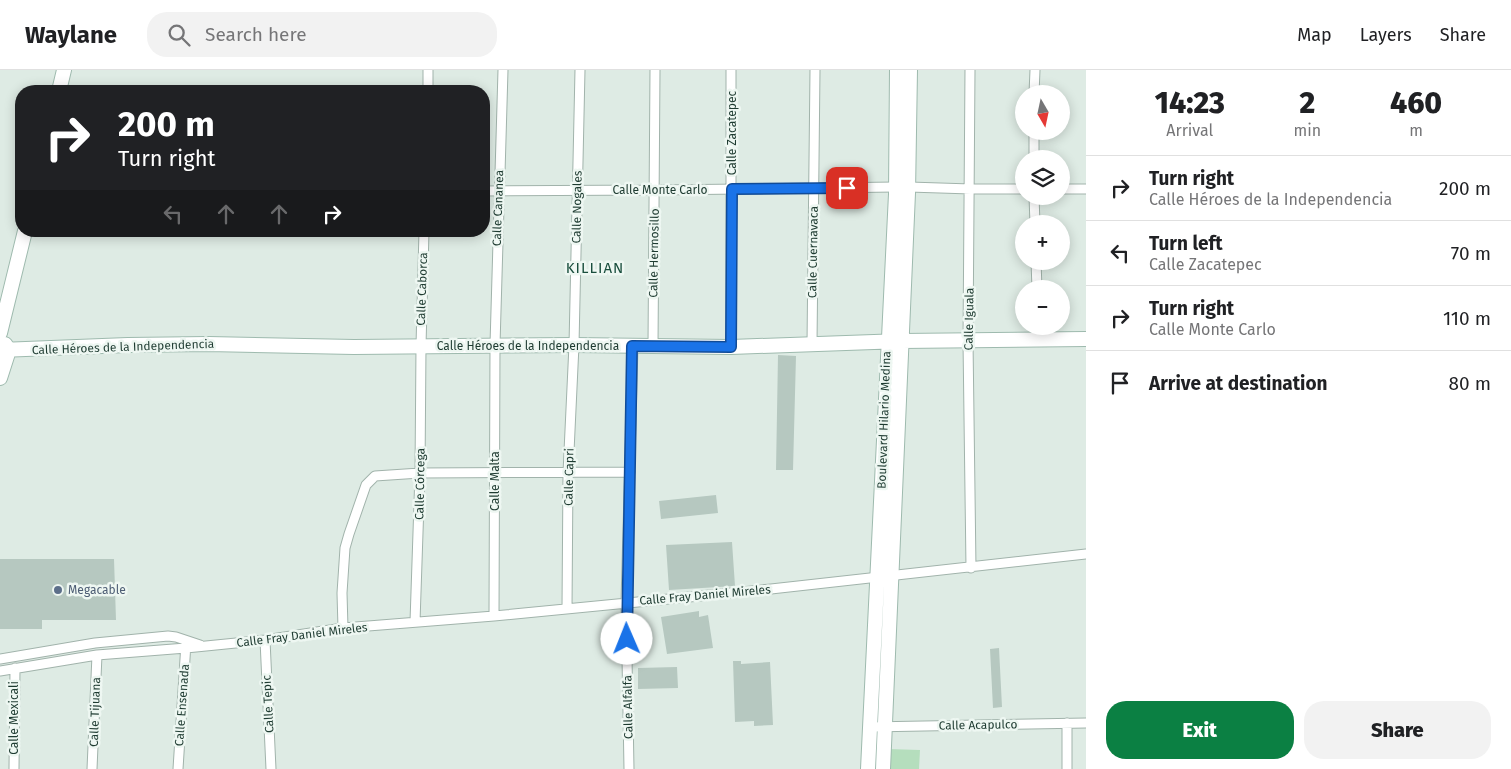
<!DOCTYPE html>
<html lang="en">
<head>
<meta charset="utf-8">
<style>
  body { margin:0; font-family:"Fira Sans",sans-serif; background:#f2f2f2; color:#202124; height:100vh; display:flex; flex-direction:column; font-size:19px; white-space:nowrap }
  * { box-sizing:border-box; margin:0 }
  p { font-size:16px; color:#757577 }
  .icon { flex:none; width:28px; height:28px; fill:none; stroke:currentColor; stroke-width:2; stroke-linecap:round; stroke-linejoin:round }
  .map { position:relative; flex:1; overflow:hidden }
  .drawer { display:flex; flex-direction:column; background:#fff; width:425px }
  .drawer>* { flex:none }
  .banner { position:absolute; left:15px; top:15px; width:475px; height:152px; border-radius:20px; box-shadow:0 2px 12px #0003; background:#202124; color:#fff; overflow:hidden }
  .needle { width:32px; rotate:171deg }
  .buttons { position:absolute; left:1015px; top:15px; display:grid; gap:10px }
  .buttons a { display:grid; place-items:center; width:55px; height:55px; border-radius:50%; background:#fff; box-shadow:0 2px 12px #0003; font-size:25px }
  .pin { position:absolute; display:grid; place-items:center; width:42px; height:42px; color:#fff; margin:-21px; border-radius:10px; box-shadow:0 2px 8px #0006 }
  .me { position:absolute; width:55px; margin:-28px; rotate:359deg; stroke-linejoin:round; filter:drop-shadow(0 0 4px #0008) }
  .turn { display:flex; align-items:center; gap:18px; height:105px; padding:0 20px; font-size:22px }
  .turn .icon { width:65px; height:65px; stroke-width:2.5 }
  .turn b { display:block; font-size:35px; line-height:42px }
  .lanes { display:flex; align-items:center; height:48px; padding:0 20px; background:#0003; justify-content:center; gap:25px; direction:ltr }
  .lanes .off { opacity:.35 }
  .eta { display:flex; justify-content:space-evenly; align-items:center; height:85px; text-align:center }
  .eta b { font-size:30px; font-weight:800; line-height:35px }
  .button { display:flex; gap:10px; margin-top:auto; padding:10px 20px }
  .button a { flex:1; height:58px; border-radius:20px; background:#0b8043; color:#fff; font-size:20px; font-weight:800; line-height:58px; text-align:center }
  .button a+a { background:#f2f2f2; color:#202124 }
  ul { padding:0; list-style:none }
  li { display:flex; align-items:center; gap:15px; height:65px; padding:0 20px; border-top:1px solid #e0e0e0 }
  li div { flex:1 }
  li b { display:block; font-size:19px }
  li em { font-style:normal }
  header { display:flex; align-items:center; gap:30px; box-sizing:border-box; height:70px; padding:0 25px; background:#fff; border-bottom:1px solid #e0e0e0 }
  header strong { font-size:24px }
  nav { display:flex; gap:28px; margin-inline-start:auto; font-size:18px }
  .search { width:350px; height:45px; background:#f2f2f2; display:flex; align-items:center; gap:12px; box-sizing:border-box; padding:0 18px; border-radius:20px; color:#757577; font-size:19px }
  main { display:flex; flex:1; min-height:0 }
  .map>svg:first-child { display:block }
  .green { fill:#b5debd }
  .building { fill:#b6c8c0 }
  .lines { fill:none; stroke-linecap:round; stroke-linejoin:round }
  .street-casing { stroke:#a1b3ab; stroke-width:11 }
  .secondary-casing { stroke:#9ebaae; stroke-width:16 }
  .street { stroke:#fff; stroke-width:9 }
  .secondary { stroke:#fff; stroke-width:14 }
  .route-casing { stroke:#114b97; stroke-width:12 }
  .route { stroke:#1a73e8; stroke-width:9 }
  .service-dot { fill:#5c6f8a; stroke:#eef7f2; stroke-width:2 }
  .labels { text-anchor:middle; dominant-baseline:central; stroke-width:5; stroke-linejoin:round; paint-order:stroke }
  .street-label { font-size:12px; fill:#1e3b31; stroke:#eef7f2 }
  .service-label { font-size:12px; fill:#4e5e75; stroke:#eef7f2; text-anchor:start }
  .quarter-label { font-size:15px; letter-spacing:1px; fill:#194e3d; stroke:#eef7f2 }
</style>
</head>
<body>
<header>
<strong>Waylane</strong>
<div class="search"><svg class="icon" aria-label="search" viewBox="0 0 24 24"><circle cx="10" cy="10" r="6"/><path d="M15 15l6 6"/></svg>Search here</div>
<nav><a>Map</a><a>Layers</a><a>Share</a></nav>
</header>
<main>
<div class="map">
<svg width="1086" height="699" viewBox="0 0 1086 699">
  <rect width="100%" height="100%" fill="#deebe4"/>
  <path class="green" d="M888,679l32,1 -1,19h-33z"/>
  <path class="building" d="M778,285l18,1 -3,114h-17z
    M716,425l2,18 -57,6 -2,-18z
    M732,472l3,44 -66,4 -3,-45z
    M0,489h114l2,61h-74v9h-42z
    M699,541v6l9,-2 5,33 -46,6 -6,-37z
    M999,578l3,59 -9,1 -3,-59z
    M733,591h8v3l29,-2 3,63 -19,1v-5l-19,1z
    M677,597l1,21 -40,1v-21z"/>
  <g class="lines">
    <g class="street-casing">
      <path id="street" d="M970,0l-2,271 3,227
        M428,21v-21
        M1034,24l1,-24
        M1034,89v-28
        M909,117l62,2h53
        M1061,119h25
        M484,121l171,-1 241,-3
        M1034,126l1,28
        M1036,191l1,28
        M1038,256v13
        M812,274l3,-274
        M653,276l2,-276
        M731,277v-277
        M567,539l1,-136 6,-128 6,-275
        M494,546l1,-271 8,-275
        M415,552l5,-149 1,-127 3,-115
        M343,558l-1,-35 3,-45 4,-14 17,-49 9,-9 45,-3 210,-1
        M265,570l6,129
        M0,589l95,-16 73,-7 8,1 24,8
        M0,601l97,-16 89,-7 79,-8 78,-12 151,-12 277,-27 315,-35
        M1067,653v46
        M870,657l216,-4
        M14,699l1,-101
        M92,699l5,-114
        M178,699l8,-126
        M629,699l-3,-167 7,-256"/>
    </g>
    <g class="secondary-casing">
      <path id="secondary" d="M59,21l5,-21
        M0,263l25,-102
        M0,280l128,-5 80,-1 146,3 220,-2 157,2 171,-6 184,-2
        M0,308l9,-28 -4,-6
        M868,699l28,-575 1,-124
        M883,699l25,-576 2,-123"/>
    </g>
    <use href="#street" class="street"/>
    <use href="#secondary" class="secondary"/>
  </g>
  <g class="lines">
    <g class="route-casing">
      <path id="route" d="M627,569l5,-293 99,1 1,-158 115,-1"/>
    </g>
    <use href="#route" class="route"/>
  </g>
  <circle class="service-dot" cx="58" cy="520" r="5"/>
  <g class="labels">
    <g class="street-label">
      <text transform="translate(732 63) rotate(-90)">Calle Zacatepec</text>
      <text x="660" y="120">Calle Monte Carlo</text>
      <text transform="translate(577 137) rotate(-89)">Calle Nogales</text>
      <text transform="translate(498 138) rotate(-88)">Calle Cananea</text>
      <text transform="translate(813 182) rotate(-89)">Calle Cuernavaca</text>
      <text transform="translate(654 183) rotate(-89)">Calle Hermosillo</text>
      <text transform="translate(422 219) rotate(-88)">Calle Caborca</text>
      <text transform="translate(969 249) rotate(-89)">Calle Iguala</text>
      <text x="528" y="276">Calle Héroes de la Independencia</text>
      <text transform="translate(123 277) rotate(-2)">Calle Héroes de la Independencia</text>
      <text transform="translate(884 350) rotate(-88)">Boulevard Hilario Medina</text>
      <text transform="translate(569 407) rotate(-89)">Calle Capri</text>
      <text transform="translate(495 411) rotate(-90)">Calle Malta</text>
      <text transform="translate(420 414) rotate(-89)">Calle Córcega</text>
      <text transform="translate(705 525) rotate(-5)">Calle Fray Daniel Mireles</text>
      <text transform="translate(302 565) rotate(-7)">Calle Fray Daniel Mireles</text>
      <text transform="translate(268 634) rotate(-93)">Calle Tepic</text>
      <text transform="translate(182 635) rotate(-86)">Calle Ensenada</text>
      <text transform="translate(628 637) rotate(-91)">Calle Alfalfa</text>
      <text transform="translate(95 642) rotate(-88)">Calle Tijuana</text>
      <text transform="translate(14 648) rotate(-90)">Calle Mexicali</text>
      <text transform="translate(978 655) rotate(-1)">Calle Acapulco</text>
    </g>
    <g class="service-label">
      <text x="68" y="520">Megacable</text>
    </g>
    <g class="quarter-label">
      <text x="595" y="198">KILLIAN</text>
    </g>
  </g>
</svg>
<div class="buttons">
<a><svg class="needle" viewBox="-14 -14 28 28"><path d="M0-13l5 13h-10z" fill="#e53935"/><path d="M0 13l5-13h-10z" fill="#757577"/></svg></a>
<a><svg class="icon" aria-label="layers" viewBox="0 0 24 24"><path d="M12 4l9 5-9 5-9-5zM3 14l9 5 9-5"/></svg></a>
<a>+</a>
<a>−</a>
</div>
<div class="pin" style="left:847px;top:118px;background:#d93025"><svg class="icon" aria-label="arrive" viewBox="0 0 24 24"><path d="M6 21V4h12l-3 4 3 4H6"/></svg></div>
<svg class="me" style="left:627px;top:569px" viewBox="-20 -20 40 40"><circle r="19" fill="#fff"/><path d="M0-13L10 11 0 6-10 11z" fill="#1a73e8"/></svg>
<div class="banner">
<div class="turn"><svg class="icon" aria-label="right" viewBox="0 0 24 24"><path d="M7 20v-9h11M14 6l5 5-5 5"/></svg><div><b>200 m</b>Turn right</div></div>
<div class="lanes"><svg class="icon off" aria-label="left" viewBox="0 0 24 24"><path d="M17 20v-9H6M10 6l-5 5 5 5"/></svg><svg class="icon off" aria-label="ahead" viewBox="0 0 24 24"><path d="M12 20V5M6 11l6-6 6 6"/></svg><svg class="icon off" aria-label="ahead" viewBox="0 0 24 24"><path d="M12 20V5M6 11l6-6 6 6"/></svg><svg class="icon" aria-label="right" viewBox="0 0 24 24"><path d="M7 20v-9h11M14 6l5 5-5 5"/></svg></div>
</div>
</div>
<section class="drawer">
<div class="eta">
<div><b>14:23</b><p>Arrival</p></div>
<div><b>2</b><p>min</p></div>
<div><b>460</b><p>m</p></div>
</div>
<ul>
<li><svg class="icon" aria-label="right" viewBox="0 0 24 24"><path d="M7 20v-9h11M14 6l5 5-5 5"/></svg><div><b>Turn right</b><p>Calle Héroes de la Independencia</p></div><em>200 m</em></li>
<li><svg class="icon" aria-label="left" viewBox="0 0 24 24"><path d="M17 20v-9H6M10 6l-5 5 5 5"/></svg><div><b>Turn left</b><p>Calle Zacatepec</p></div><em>70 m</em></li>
<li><svg class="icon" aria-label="right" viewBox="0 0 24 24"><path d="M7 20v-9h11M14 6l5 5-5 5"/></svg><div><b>Turn right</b><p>Calle Monte Carlo</p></div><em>110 m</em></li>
<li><svg class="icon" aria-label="arrive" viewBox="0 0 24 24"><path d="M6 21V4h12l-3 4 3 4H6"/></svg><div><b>Arrive at destination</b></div><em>80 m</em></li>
</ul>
<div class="button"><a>Exit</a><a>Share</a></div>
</section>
</main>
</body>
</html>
